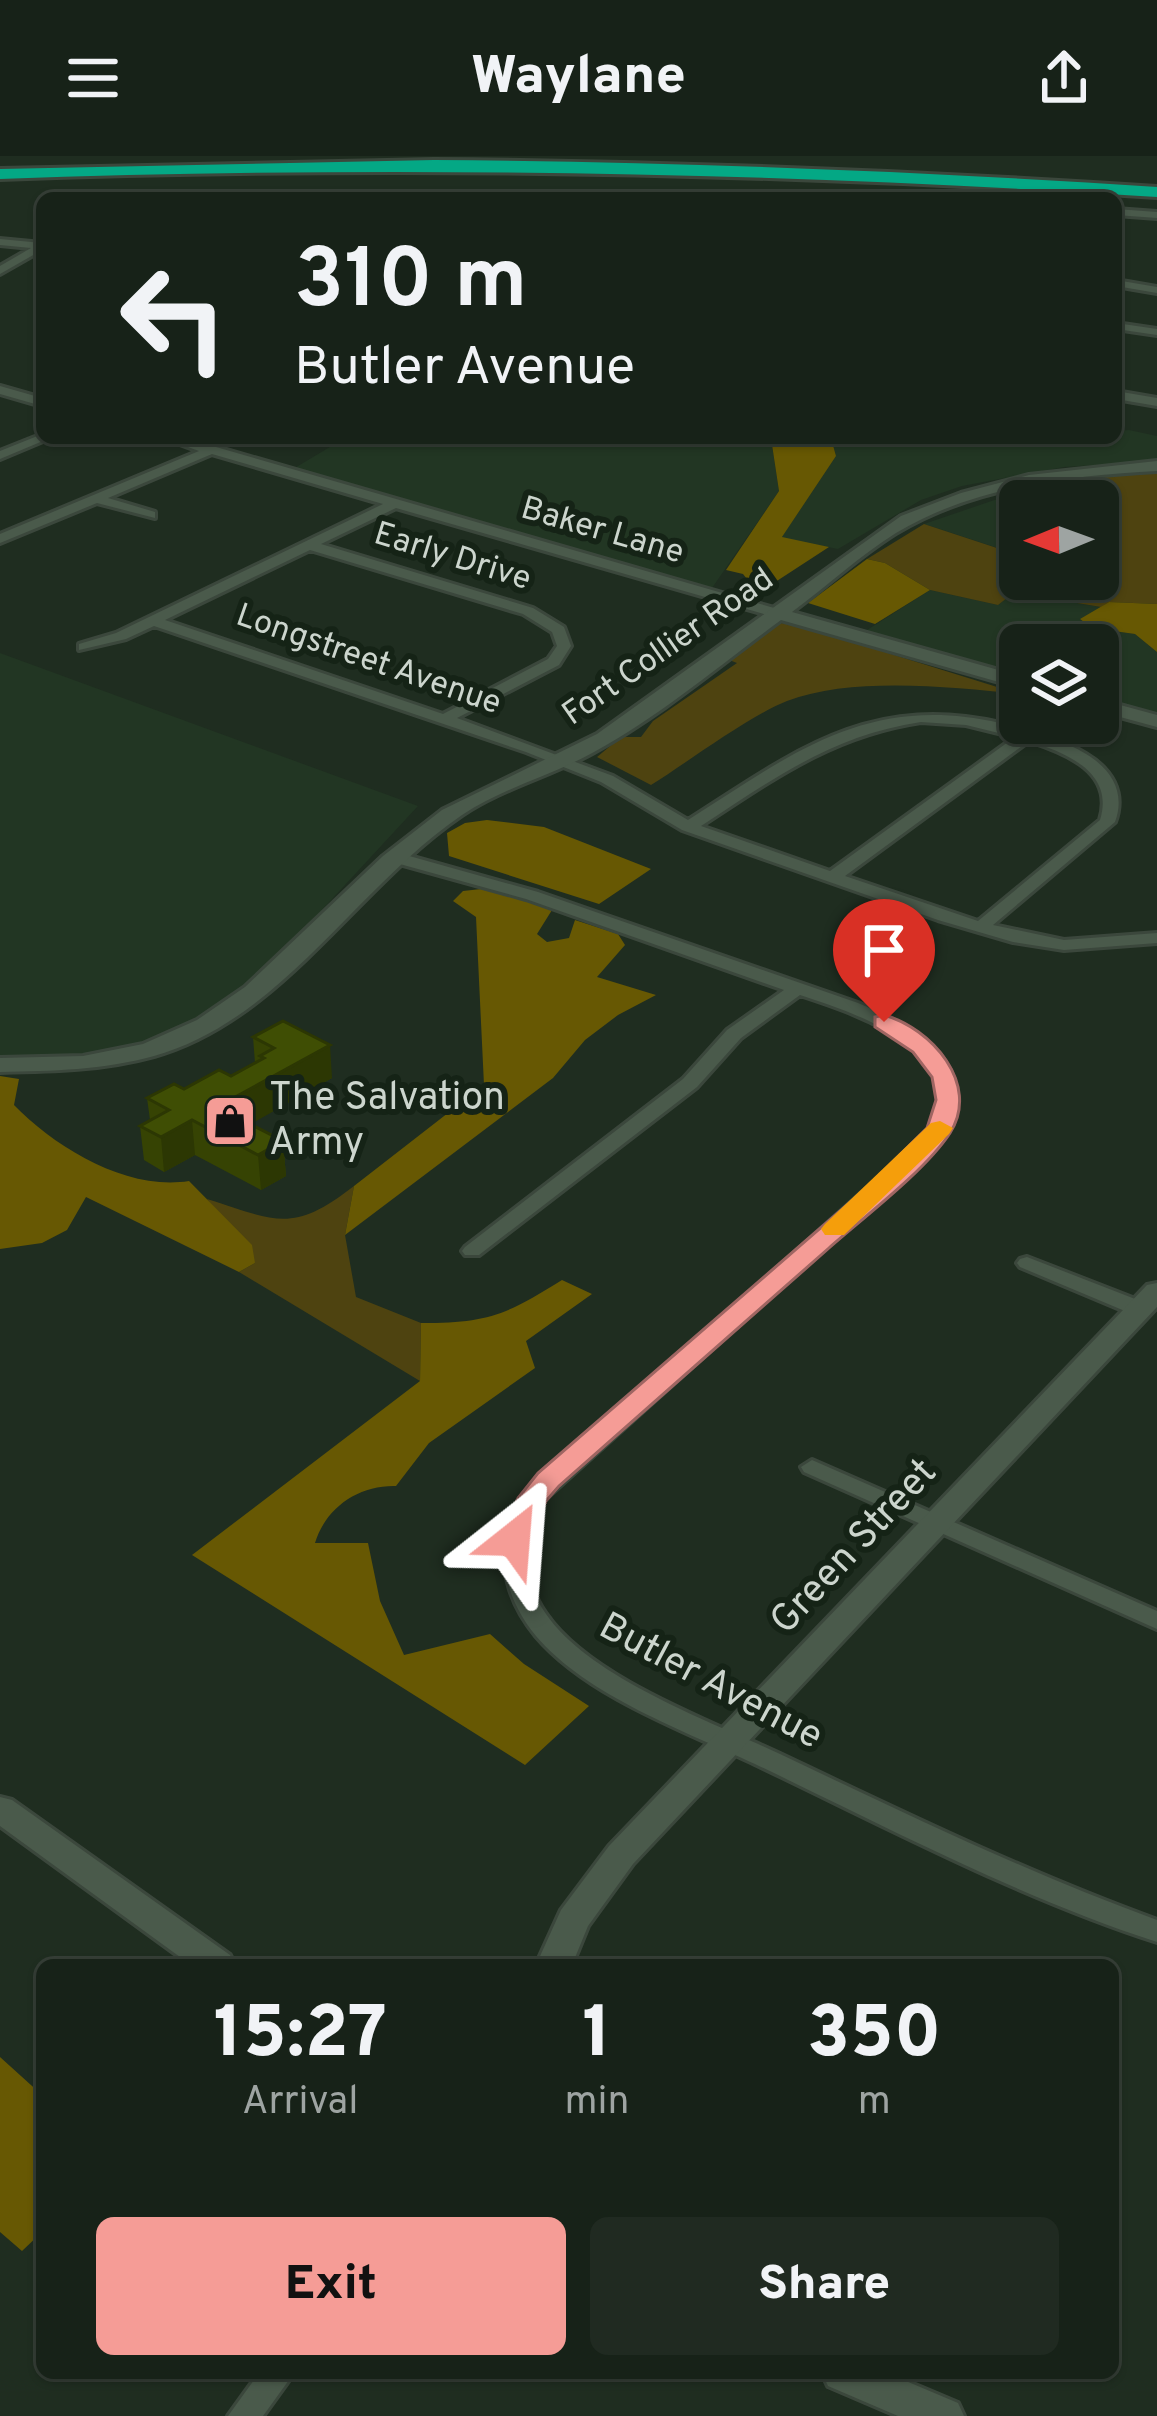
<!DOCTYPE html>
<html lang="en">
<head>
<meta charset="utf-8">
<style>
  body { margin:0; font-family:Overpass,sans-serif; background:#202a21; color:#f1f3f6; height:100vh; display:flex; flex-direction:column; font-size:45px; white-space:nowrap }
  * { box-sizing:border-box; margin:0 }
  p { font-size:39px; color:#9ea4a2 }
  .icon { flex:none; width:66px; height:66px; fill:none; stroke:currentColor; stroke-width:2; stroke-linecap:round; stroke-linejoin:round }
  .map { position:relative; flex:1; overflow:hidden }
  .side { position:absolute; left:36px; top:1803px; width:1083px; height:420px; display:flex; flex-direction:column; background:#172218; border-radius:18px; box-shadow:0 3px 9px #0004,0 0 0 3px #363f37 }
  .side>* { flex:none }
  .hud { position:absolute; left:36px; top:36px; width:1086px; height:252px; border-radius:18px; box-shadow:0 3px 9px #0004,0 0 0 3px #363f37; background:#172218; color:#f1f3f6; overflow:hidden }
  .needle { width:78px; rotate:269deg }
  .fabs { position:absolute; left:999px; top:324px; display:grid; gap:24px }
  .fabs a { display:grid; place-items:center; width:120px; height:120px; border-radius:18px; background:#172218; box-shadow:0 3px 9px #0004,0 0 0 3px #363f37; font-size:60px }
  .pin { position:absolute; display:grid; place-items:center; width:102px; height:102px; color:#fff; margin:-123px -51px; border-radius:50% 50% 50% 0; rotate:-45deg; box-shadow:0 0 12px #0007 }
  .pin .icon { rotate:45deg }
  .me { position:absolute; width:132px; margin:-66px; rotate:28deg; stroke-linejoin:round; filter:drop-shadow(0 0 9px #0008) }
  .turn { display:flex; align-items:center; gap:42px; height:252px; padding:0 60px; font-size:54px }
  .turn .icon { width:156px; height:156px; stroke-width:2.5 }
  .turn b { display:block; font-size:84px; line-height:102px }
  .eta { display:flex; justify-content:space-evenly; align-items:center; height:204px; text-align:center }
  .eta b { font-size:72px; font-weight:800; line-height:84px }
  .cta { display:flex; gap:24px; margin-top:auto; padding:24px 60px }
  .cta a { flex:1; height:138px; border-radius:18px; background:#f59c96; color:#111; font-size:48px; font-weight:800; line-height:138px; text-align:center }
  .cta a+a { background:#202a21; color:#f1f3f6 }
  header { display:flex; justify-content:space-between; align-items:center; height:156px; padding:0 60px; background:#172218; font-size:54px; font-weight:800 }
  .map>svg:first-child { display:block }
  .built { fill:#223623 }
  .green { fill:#4e4310 }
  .forest { fill:#675803 }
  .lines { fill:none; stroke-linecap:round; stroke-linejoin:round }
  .minor-casing { stroke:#3b473c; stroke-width:6 }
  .tertiary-casing { stroke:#3b473c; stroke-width:6 }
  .motorway-casing { stroke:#3b473c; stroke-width:6 }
  .minor { fill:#4a5a4b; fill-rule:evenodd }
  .tertiary { fill:#4a5a4b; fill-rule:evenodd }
  .motorway { fill:#04a885; fill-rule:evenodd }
  .wall { fill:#364303 }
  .shaded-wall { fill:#2c3703 }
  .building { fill:#3f4e04; stroke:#2c3703; stroke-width:3 }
  .route { fill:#f59c96; stroke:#9f6562; stroke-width:3 }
  .slow { fill:#f59e0b }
  .labels { text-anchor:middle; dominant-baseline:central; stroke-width:12; stroke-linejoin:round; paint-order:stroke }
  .far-street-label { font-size:33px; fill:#ccd5cd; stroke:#152316 }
  .poi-label { font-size:39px; fill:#ccd5cd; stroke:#152316; text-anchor:start }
  .street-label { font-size:39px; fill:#ccd5cd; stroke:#152316 }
</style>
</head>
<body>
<header><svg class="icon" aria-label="menu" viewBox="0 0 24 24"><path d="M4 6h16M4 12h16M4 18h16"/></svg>Waylane<svg class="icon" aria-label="share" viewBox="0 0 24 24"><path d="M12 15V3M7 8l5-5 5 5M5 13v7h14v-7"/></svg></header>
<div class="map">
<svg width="1157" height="2260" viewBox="0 0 1157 2260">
  <rect width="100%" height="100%" fill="#1f2d20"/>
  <path class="built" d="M1129,274l28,6v25l-93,6 -102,19 -41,14 -83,49 -57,-11 55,-82 -5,-18h285v-7z
    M345,282h426l8,53 -67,97 -419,-119z
    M1021,335l32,10h-33v43l-16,6 -80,-26z
    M1023,429l35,9 1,6 42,7 -20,12 11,9 43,6 22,18v63l-59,-17v-53h-78v31l-156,-44 66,-42 68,15z
    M0,497l418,153 -147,159 -68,54 -59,25 -71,14 -73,-1z"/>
  <path class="green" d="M1157,314v134l-48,-2 -8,5 -42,-7 -1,-6 -34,-9 -26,20 -68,-15 -45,-27 -18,-4 57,-35 79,26 17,-6v35h78v-78h-45l-32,-10 45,-12z
    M780,467l18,2 222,69c-68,-7 -168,-18 -233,7 -38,15 -99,61 -136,84l-54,-28 24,-20h20l12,-16 84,-58 -13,-5z
    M354,1030l-9,49 11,62 65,26 -1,58 -181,-109 16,-9 -48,-64c70,22 85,35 147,-13z"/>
  <path class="forest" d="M771,282h60l5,18 -54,81 47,10 -66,43 -9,-2 -11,-14 -17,-4 53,-79z
    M867,403l18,4 45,27 -55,34 -67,-21z
    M1109,446l48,2v48l-22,-18 -43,-6 -12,-9z
    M487,664l57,7 107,42 -52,35 -150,-48 -2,-23 18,-10z
    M481,733l23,3 48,18 -15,24 10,8 22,-4 6,-18 43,14 7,11 -28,32 59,18 -38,20 -33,25 -32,38 -208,157 9,-49 130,-101 -8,-168 -23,-16 10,-10z
    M0,920l19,3 -5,26c42,43 113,86 175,76l63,64 3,18 -16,9 -153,-75 -19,33 -25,13 -42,6z
    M562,1124l30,14 -66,47 9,27 -106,75 -33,43c-37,-1 -70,21 -81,57h53l12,58 24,54 86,-21 34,30 65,42 -64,59 -333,-210 228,-174 1,-58c67,0 85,-8 141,-43z
    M0,1901l42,38v137l-20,19 -22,-19z"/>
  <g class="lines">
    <g class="minor-casing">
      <path id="minor" d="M1116,53l41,3v6l-41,-3z
        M0,83l42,4v7l-42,24v-8l31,-18 -31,-3z
        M1116,124l41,7v6l-41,-7z
        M1116,167l41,6v6l-41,-6z
        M0,230l42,12v8l-42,-12z
        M1116,235l41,7v8l-41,-7z
        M40,279l10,3 -50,21v-8z
        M163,282h20l33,9 565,163v6h-10l-375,-108 -75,36 212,64 31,19 7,19 -12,19 -102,53 156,58 75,44c105,-67 180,-127 312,-97 29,7 60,15 86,31 25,15 40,38 29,68l-122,103 71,15 93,-7v10l-93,7 -51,-8 -75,-22 -256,-90 -81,-48 -75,-30 -372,-126 -28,13 -47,11v-6l37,-11 267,-129 -171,-50 -104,44 47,14v6l-58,-15 -97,40v-9l199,-83zM310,394l213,64 29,18 5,14 -9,13 -105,55 -278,-94zM921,566l45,3 49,12 -185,134 -129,-45c72,-47 132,-91 220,-104zM1029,585c37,12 86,31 71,79l-122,101 -133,-45z
        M395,696l143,40 320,111c66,28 133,69 77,145l-393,354c-18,37 -21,77 4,112 44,64 164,107 234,140 124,59 248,119 377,166v22c-139,-45 -270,-115 -402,-178 -70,-33 -168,-68 -219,-128 -37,-45 -41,-94 -11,-143l396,-353c62,-85 -60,-125 -121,-145l-59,43 -44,49 -218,168h-14l-3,-4 3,-4 218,-168 44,-49 57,-40 -258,-91 -137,-38v-8z
        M1027,1101l121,47 3,5 -11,6 -8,-1 -112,-47 -3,-4 3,-4z
        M812,1304l345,151v18l-353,-157 -3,-5z
        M259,2217h35l-31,43h-35z"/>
    </g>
    <g class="tertiary-casing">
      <path id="tertiary" d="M1157,305v10c-89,5 -183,15 -261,62 -37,23 -69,53 -104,79l228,64v12l-239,-68c-61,45 -121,96 -187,132 -43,24 -92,36 -132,63 -106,72 -180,205 -308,241 -51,14 -101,15 -154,16v-14l83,-2 60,-12 54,-24 48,-33 138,-131 59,-46 155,-76 304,-218 60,-23 68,-18z
        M1098,543l59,16v12l-59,-16z
        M1157,1127v24l-524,557 -45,62 -16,39h-36l25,-55 48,-64 538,-561z
        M0,1641l12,3 218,155 5,10h-44l-191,-139z
        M822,2217h65l71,30 6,13h-66l-70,-30z"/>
    </g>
    <g class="motorway-casing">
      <path id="motorway" d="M434,4c242,2 482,11 723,27v10c-386,-25 -771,-32 -1157,-18v-10z"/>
    </g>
    <use href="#minor" class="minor"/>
    <use href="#tertiary" class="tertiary"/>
    <use href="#motorway" class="motorway"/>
  </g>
  <path class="wall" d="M253,881l79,41 -82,46 33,17 3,35 -25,14 -66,-35 -31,17 -20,-12 -4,-34 10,-6 -3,-22 84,-22 24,-13z"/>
  <path class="shaded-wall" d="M330,889l2,33 -106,60 -9,-31z
    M192,964l3,35 -31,17 -3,-35z
    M283,985l3,35 -25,14 -3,-35z"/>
  <path class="building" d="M283,865l47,24 -113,62 66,34 -25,14 -66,-35 -31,17 -21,-11 29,-16 -22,-12 27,-14 10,5 35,-19 12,6 33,-18 -4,-2 14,-8 -21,-11z"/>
  <path class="route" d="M884,859c47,13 97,69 66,118 -24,37 -87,85 -121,115 -90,79 -180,159 -270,238l-13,15 -21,45h-21l-5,-7 19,-41 20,-25 324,-281 65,-64 9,-28 -4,-23 -19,-25 -38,-25v-10z"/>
  <path class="slow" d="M940,965l13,7 -4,6 -105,101h-19l-4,-6 4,-5 106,-101z"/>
  <defs>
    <g id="shop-square" transform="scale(2.7)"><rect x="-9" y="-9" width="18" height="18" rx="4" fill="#f59c96" stroke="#152316"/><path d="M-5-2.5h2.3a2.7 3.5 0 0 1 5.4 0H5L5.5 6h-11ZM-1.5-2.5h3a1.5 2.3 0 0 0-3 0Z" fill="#111"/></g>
  </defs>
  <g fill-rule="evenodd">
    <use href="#shop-square" x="230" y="965"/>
  </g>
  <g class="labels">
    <g class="far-street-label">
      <text transform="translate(602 376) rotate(16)">Baker Lane</text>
      <text transform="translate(452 402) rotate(17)">Early Drive</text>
      <text transform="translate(669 492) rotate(-35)">Fort Collier Road</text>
      <text transform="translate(368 505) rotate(19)">Longstreet Avenue</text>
    </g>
    <g class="poi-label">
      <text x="269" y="943">The Salvation<tspan x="269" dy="45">Army</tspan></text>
    </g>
    <g class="street-label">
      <text transform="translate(855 1392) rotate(-47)">Green Street</text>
      <text transform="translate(710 1527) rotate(28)">Butler Avenue</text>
    </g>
  </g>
</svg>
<div class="fabs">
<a><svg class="needle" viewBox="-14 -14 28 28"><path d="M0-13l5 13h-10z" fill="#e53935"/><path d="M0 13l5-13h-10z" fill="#9ea4a2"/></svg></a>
<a><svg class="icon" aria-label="layers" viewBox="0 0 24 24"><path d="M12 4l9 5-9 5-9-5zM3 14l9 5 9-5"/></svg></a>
</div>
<div class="pin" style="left:884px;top:866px;background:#d93025"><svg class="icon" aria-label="arrive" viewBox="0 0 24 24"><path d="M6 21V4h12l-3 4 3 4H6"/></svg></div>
<svg class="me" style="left:514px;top:1383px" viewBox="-20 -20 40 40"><path d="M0-17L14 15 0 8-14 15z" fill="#f59c96" stroke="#fff" stroke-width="4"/></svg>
<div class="hud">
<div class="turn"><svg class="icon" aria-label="left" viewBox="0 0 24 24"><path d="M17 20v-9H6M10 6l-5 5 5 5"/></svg><div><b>310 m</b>Butler Avenue</div></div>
</div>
<section class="side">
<div class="eta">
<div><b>15:27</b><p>Arrival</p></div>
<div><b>1</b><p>min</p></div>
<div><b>350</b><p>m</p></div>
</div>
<div class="cta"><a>Exit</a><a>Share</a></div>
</section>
</div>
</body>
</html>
